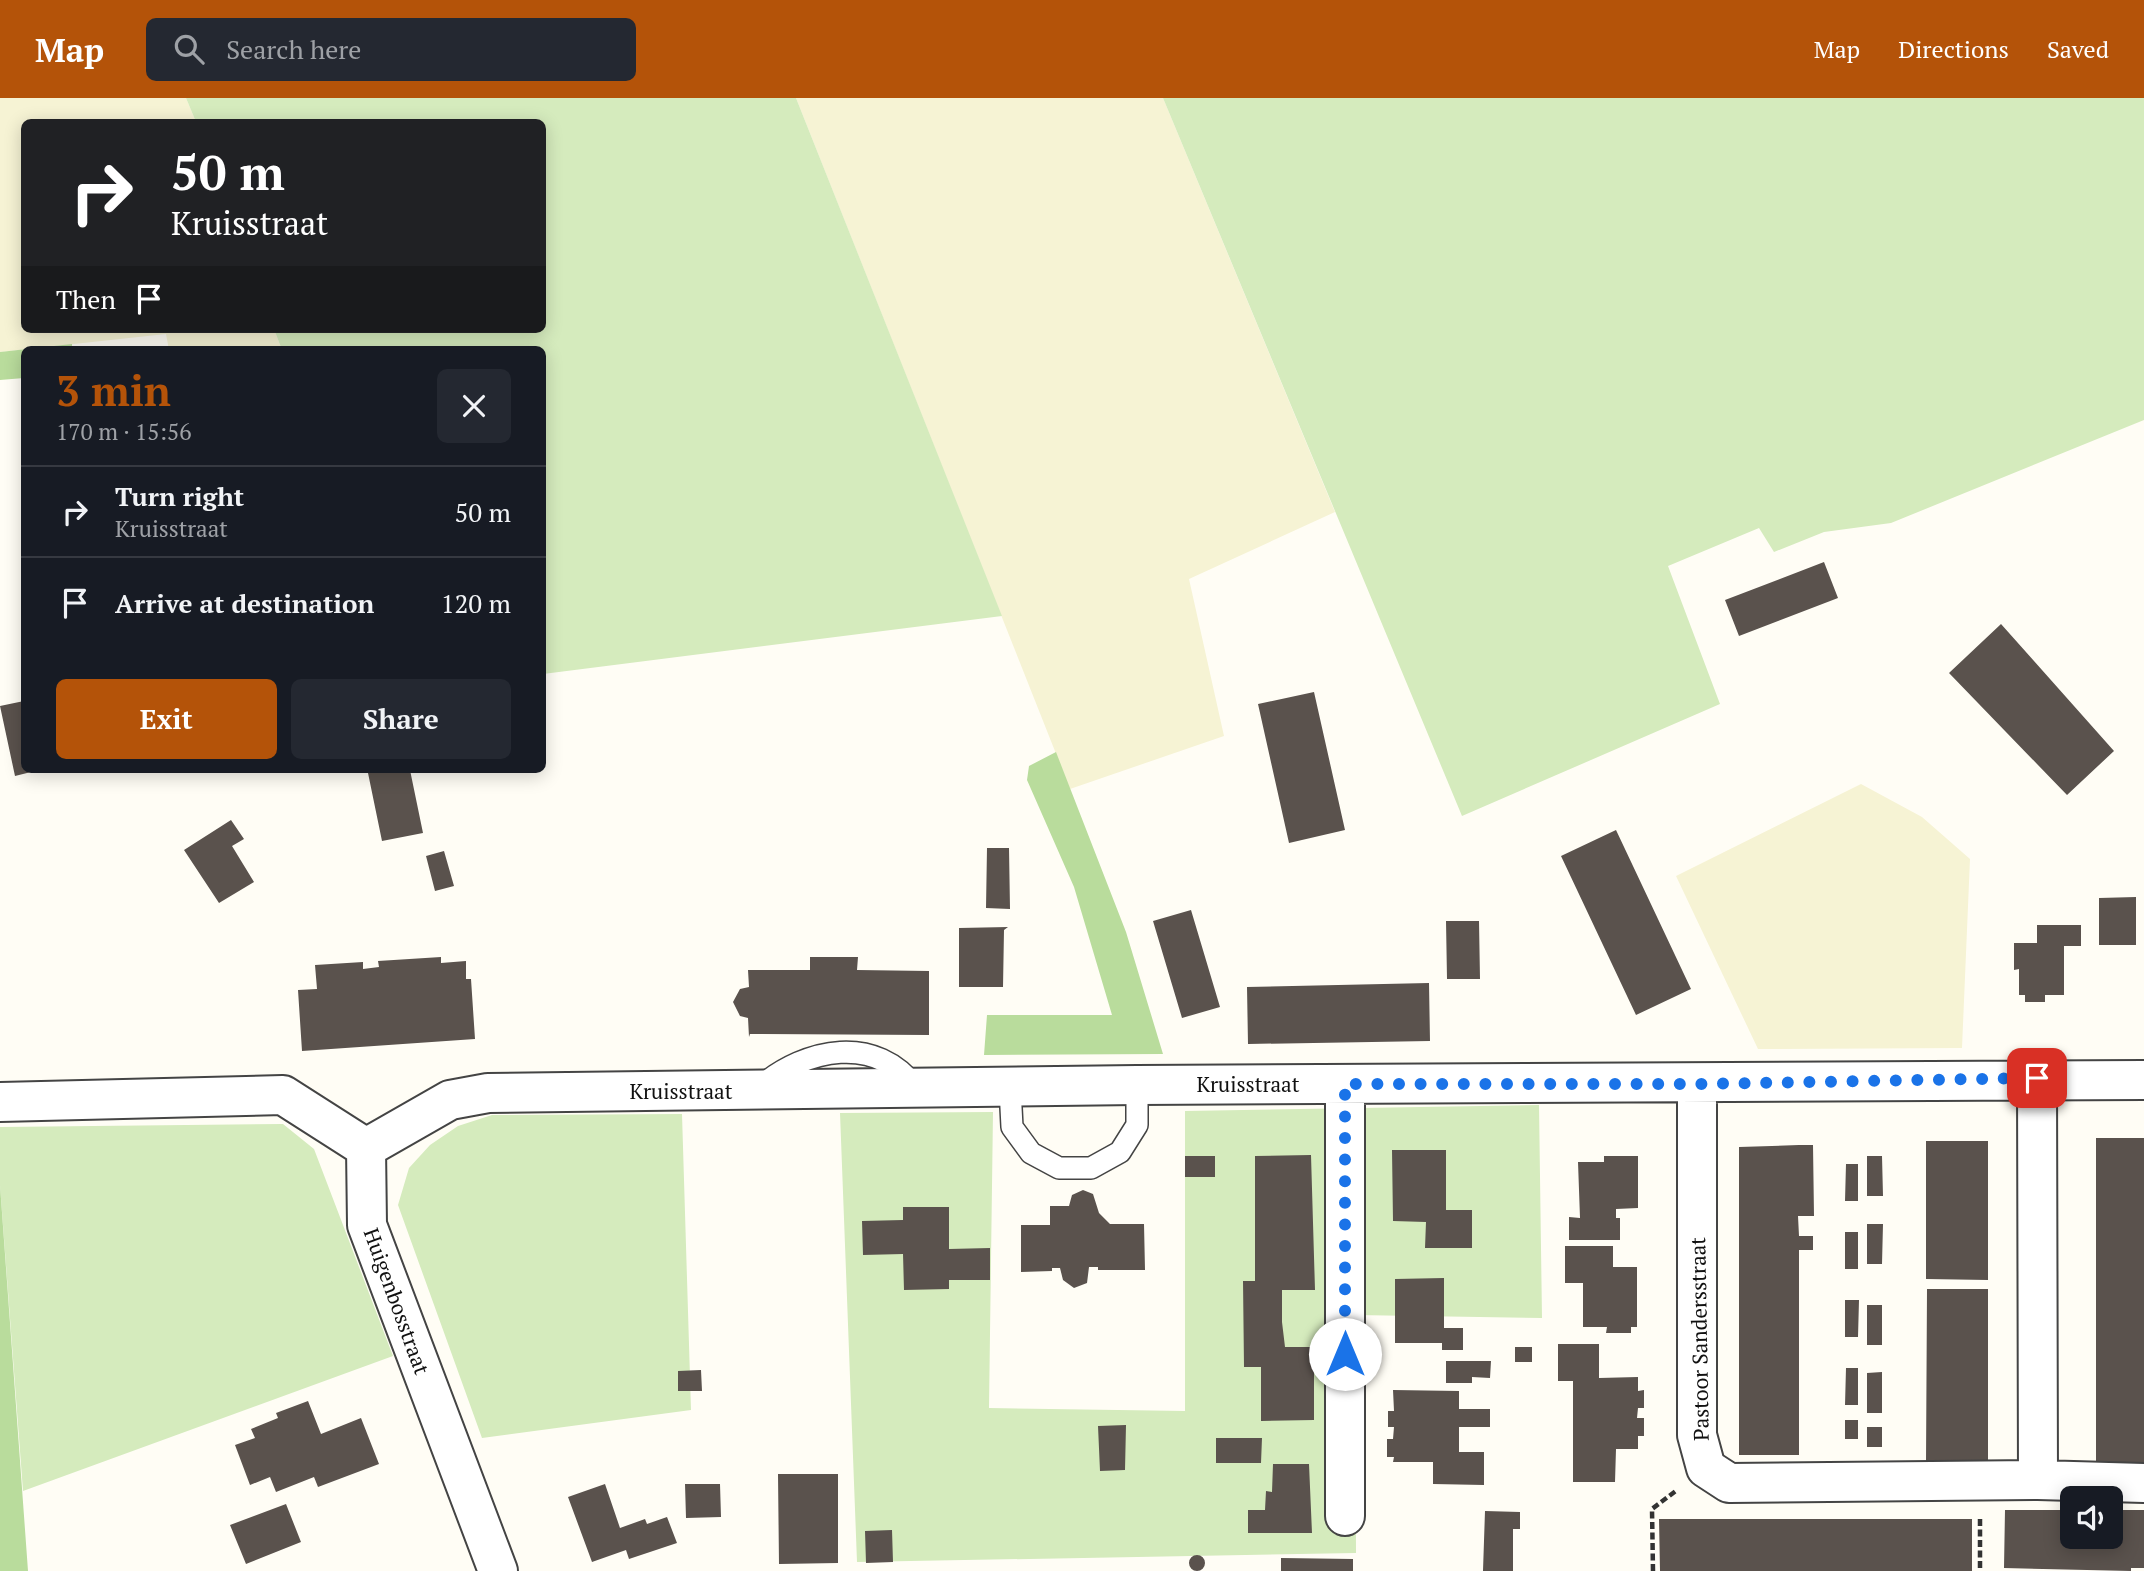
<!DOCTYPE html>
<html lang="en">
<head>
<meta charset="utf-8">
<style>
  body { margin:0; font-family:"PT Serif",serif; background:#242831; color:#f1f3f6; height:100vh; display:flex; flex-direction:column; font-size:26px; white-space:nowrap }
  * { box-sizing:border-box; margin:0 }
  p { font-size:23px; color:#9ea1a6 }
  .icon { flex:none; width:38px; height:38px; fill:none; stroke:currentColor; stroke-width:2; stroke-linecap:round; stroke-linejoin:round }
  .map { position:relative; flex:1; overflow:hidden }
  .drawer { position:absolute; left:21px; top:248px; width:525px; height:427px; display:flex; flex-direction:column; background:#171b24; border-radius:10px; box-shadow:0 4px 18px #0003 }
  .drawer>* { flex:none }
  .hud { position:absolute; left:21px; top:21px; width:525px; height:214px; border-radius:10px; box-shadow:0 4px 18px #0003; background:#202124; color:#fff; overflow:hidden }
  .tools { position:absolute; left:2060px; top:1388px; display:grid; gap:14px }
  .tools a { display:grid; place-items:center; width:63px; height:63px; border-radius:10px; background:#171b24; box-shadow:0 4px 18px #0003; font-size:35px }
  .pin { position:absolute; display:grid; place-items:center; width:60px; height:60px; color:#fff; margin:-30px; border-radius:14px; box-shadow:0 4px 10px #0006 }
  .me { position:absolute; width:77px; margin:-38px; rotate:0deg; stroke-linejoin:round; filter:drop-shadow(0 0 5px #0008) }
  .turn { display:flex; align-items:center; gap:24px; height:147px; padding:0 35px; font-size:32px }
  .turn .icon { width:91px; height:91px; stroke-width:2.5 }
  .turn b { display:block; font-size:49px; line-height:60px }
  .then { display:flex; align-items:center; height:66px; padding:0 35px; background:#0003; gap:14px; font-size:26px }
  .round { display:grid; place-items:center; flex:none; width:74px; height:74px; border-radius:10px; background:#242831 }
  .summary { display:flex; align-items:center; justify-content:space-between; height:119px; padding:0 35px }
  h1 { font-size:42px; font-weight:600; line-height:52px; color:#b45309 }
  .cta { display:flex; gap:14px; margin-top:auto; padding:14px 35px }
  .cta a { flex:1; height:80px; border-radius:10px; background:#b45309; color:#fff; font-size:28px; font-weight:600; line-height:80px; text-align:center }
  .cta a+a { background:#242831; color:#f1f3f6 }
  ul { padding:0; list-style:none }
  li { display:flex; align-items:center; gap:21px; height:91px; padding:0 35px; border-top:2px solid #363941 }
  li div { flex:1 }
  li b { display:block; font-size:26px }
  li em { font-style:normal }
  header { display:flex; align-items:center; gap:42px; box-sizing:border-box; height:98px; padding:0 35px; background:#b45309; color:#fff }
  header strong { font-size:33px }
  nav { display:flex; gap:38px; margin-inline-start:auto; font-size:24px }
  .search { width:490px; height:63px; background:#242831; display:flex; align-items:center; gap:18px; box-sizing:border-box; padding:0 24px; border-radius:10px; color:#9ea1a6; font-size:26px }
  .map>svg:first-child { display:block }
  .farmland { fill:#f6f3d4 }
  .green { fill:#d5ebbd }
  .forest { fill:#b9dc9c }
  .building { fill:#5a524d }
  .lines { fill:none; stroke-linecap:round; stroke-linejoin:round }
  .lane-casing { stroke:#444; stroke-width:24 }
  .street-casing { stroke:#444; stroke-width:42 }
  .path { stroke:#333; stroke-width:4.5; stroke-dasharray:7 3.5; stroke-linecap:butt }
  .lane { stroke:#fff; stroke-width:21 }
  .street { stroke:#fff; stroke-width:38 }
  .route { stroke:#1a73e8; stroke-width:12; stroke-dasharray:0 21.6 }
  .labels { text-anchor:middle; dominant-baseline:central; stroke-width:7; stroke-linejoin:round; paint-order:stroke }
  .street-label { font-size:21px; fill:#111; stroke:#fff }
</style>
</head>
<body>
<header>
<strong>Map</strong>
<div class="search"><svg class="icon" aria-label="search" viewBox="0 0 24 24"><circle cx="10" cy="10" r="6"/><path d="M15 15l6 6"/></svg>Search here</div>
<nav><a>Map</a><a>Directions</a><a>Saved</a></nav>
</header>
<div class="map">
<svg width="2144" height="1473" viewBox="0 0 2144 1473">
  <rect width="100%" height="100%" fill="#fffdf5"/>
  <path class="farmland" d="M0,0h186l10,24h-172v207h250l8,21h-113l-3,-16 -166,18z
    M796,0h367l172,414 -146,67 35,157 -154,53z
    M1861,686l61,33 48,42 -8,189 -204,1 -82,-173z"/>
  <path class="green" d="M186,0h610l206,518 -459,58 -1,-324h-260l-8,-21h268v-207h-346z
    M1163,0h981v322l-253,103 -67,9 -50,20 -15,-24 -91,38 52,138 -258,112z
    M1539,1007l3,213 -187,-3 1,238 -499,9 -17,-449 153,-1 -4,296 196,3v-300z
    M682,1016l9,296 -209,28 -84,-233 11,-37 21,-23 28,-19 34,-11z
    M283,1026l31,25 79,207 -370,135 -23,-306v-58z"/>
  <path class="forest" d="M72,246v6h-48v28l-24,2v-28z
    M1056,654l70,180 37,122 -179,1 3,-40h125l-38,-128 -47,-107 2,-14z
    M0,1087l28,386h-28z"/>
  <path class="building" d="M1824,464l14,36 -99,38 -14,-36z
    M2001,526l113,127 -47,44 -118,-122z
    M1314,594l31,138 -56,13 -31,-139z
    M24,603v69l11,1 -20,5 -15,-70z
    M382,672h28l13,63 -41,8 -14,-68z
    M231,722l13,19 -12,7 22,36 -35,21 -35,-53z
    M1616,732l75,159 -55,26 -75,-159z
    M987,750h22l1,61 -24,-1z
    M444,753l10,35 -19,5 -9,-35z
    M2136,799v48h-37v-47z
    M1191,812l29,97 -38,11 -29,-97z
    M1446,823h33l1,58h-33z
    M2037,827h44v21h-17v49h-19v7h-20v-7h-6v-26l-5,1v-27h23z
    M1008,829l-4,3 -1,57h-44v-59z
    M441,859v6l25,-2v18h5l4,60 -173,12 -4,-61 19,-1 -2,-24 48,-3v7l16,-2 -1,-6z
    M810,859h48l-1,13 72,1v64l-179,-1 -1,3 -1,-19 -8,-2 -7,-14 7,-13 9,-2 -1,-17h62z
    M1429,885l1,58 -182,3 -1,-57z
    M2096,1040h48v324h-48z
    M1926,1043h62v139l-62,-1z
    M1799,1047h14l1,71h-16l1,20h14v14h-14v205h-60v-308z
    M1392,1052h54v60h26v38h-47l1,-26 -33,-1z
    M1311,1057l4,135h-33v32l3,25h29v73l-53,1v-54h-17l-1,-86h12v-125z
    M1185,1058h30v21h-30z
    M1604,1058h34v52l-22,1v9h4v22h-51v-23l11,1 -2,-56h26z
    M1867,1058h15l1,40h-16z
    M1846,1066h12v37h-13z
    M1083,1092l10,4 6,19 11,11h34l1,46h-47v-3h-9l-2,16 -13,5 -11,-8 -3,-12h-8v3l-31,1v-47h29v-19h19l3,-11z
    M903,1109h46v42l41,-1v32h-41v9l-45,1 -1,-36 -40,1 -1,-34 41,-1z
    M1867,1126h16l-1,40h-15z
    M1845,1134h13v37h-13z
    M1565,1148h48v21h24v60h-6v6h-25l1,-6h-24v-44h-18z
    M1444,1180v50h19v22h-21v-7h-47v-64z
    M1927,1191h61v173h-62z
    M1845,1202h14l-1,37h-13z
    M1867,1207h15v40h-15z
    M1558,1246h41v34l39,-1v14l6,-1v18h-6l-1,10h7v18h-6v13h-22l-1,33h-42v-101h-15z
    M1515,1249h17v15h-17z
    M1446,1263h45l-1,17 -18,-1v6h-26z
    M1846,1270h12v37h-13z
    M701,1272l1,21h-24v-20z
    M1882,1274v41h-15v-40z
    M1393,1292l66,1v18h31v18h-31v25h25v33l-51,-1v-22h-40l1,-5h-7v-18h6l1,-12h-6v-16h6z
    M308,1303l13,33 40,-16 18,46 -61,23 -4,-10 -38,15 -6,-15 -20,8 -15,-40 20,-7 -4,-9 27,-11 -2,-5z
    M1845,1322h13v19h-13z
    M1126,1327l-1,45 -25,1 -2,-45z
    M1867,1329h15v20h-15z
    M1216,1340h46l-1,25h-45z
    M1273,1366h36l3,69h-64v-23h17l1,-19 6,1z
    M778,1376h60v89l-59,1z
    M605,1386l15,44 25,-9 2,5 20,-7 10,26 -48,16 -3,-9 -34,12 -24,-65z
    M685,1386h35l1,33 -35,1z
    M286,1406l15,38 -55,22 -16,-39z
    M2005,1412h67v26h38v-26h34v58h-13v3l-127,-3z
    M1485,1413l35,1v17h-7v42h-30z
    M1659,1421h313v52h-312z
    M892,1432l1,32 -27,1 -1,-32z
    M1189 1465a8 8 0 1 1 16 0a8 8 0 1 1-16 0Z
    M1281,1460l72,1v12h-72z"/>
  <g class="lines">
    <g class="lane-casing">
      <path id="lane" d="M760,989c46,-39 116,-54 157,2
        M1010,990l2,39 19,26 28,15h32l29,-16 17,-27v-40"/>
    </g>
    <g class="street-casing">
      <path id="street" d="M1345,986v432
        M1697,986v351l9,33 23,15 309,-3 -1,-402
        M0,1004l283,-7 83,53 1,77 131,346
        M366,1050l84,-48 38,-7 649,-8 1007,-5
        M2038,1382l106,3"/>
    </g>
    <path class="path" d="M1980,1421v52
      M1653,1473l-1,-62 25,-19"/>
    <use href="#lane" class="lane"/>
    <use href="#street" class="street"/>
  </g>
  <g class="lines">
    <path class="route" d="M1345,1256v-270h352l340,-6"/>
  </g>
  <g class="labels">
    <g class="street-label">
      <text x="1248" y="986">Kruisstraat</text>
      <text x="681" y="993">Kruisstraat</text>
      <text transform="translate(397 1203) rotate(70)">Huigenbosstraat</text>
      <text transform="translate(1699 1241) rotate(-91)">Pastoor Sandersstraat</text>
    </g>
  </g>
</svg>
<div class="tools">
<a><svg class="icon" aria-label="sound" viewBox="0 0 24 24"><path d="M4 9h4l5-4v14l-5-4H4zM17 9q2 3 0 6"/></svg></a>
</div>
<div class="pin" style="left:2037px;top:980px;background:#d93025"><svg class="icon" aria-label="arrive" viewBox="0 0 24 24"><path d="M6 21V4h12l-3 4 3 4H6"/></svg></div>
<svg class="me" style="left:1345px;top:1256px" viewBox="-20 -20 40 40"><circle r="19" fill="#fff"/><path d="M0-13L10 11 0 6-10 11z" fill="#1a73e8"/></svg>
<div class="hud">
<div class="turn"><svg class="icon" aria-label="right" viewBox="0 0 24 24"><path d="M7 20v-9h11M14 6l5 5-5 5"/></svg><div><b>50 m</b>Kruisstraat</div></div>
<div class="then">Then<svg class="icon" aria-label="arrive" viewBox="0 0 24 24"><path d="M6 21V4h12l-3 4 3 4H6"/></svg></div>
</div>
<section class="drawer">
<div class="summary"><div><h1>3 min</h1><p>170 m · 15:56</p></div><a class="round"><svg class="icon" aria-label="close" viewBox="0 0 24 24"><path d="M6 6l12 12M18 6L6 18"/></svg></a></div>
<ul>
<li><svg class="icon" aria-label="right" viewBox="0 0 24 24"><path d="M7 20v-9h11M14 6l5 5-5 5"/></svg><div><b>Turn right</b><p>Kruisstraat</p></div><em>50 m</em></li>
<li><svg class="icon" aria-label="arrive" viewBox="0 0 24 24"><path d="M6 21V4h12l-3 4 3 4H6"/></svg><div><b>Arrive at destination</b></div><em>120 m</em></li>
</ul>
<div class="cta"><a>Exit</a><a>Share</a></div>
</section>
</div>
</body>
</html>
